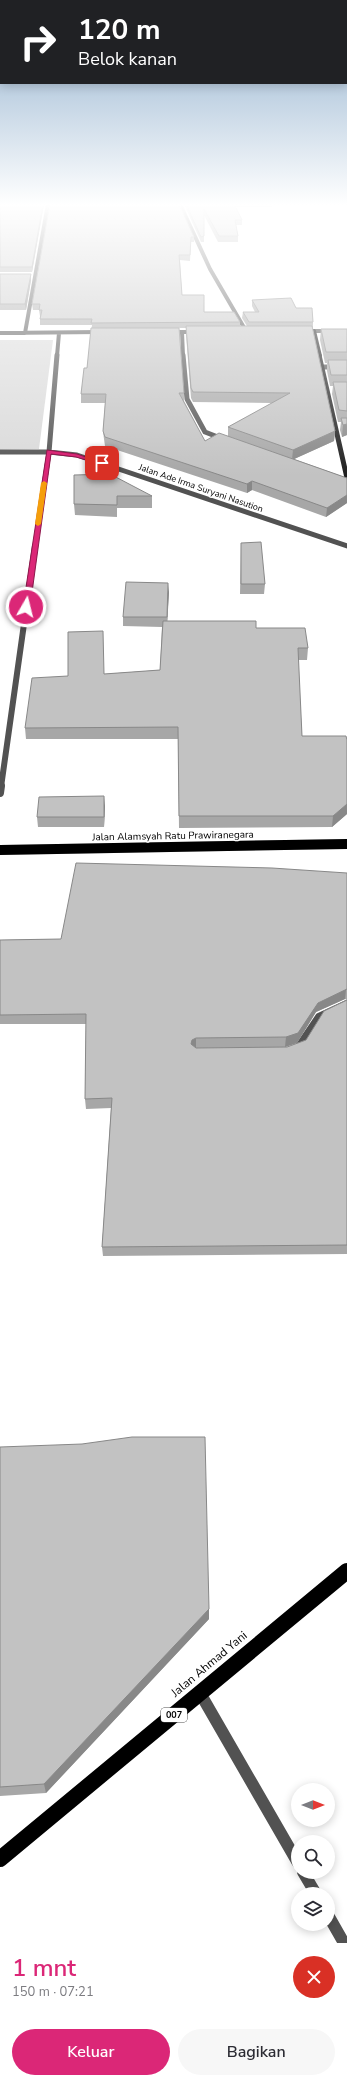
<!DOCTYPE html>
<html lang="id">
<head>
<meta charset="utf-8">
<style>
  body { margin:0; font-family:"Nunito Sans",sans-serif; background:#f7f7f7; color:#2b2b33; height:100vh; display:flex; flex-direction:column; font-size:15px; white-space:nowrap }
  * { box-sizing:border-box; margin:0 }
  p { font-size:13px; color:#7c7c81 }
  .icon { flex:none; width:22px; height:22px; fill:none; stroke:currentColor; stroke-width:2; stroke-linecap:round; stroke-linejoin:round }
  .map { position:relative; height:1943px; overflow:hidden }
  .side { display:flex; flex-direction:column; background:#fff; flex:1 }
  .side>* { flex:none }
  .banner { position:absolute; left:0px; top:0px; width:347px; height:84px; box-shadow:0 2px 10px #0003; background:#202124; color:#fff; overflow:hidden }
  .needle { width:26px; rotate:90deg }
  .tools { position:absolute; left:291px; top:1783px; display:grid; gap:8px }
  .tools a { display:grid; place-items:center; width:44px; height:44px; border-radius:50%; background:#fff; box-shadow:0 2px 10px #0003; font-size:20px }
  .pin { position:absolute; display:grid; place-items:center; width:34px; height:34px; color:#fff; margin:-17px; border-radius:8px; box-shadow:0 2px 6px #0006 }
  .me { position:absolute; width:44px; margin:-22px; rotate:8deg; stroke-linejoin:round; filter:drop-shadow(0 0 3px #0008) }
  .turn { display:flex; align-items:center; gap:14px; height:84px; padding:0 12px; font-size:18px }
  .turn .icon { width:52px; height:52px; stroke-width:2.5 }
  .turn b { display:block; font-size:28px; line-height:34px }
  .round { display:grid; place-items:center; flex:none; width:42px; height:42px; border-radius:21px; background:#f7f7f7 }
  .headline { display:flex; align-items:center; justify-content:space-between; height:68px; padding:0 12px }
  h1 { font-size:24px; font-weight:600; line-height:30px; color:#db2777 }
  .action { display:flex; gap:8px; margin-top:auto; padding:8px 12px }
  .action a { flex:1; height:46px; border-radius:24px; background:#db2777; color:#fff; font-size:16px; font-weight:600; line-height:46px; text-align:center }
  .action a+a { background:#f7f7f7; color:#2b2b33 }
  .map>svg:first-child { display:block }
  .green { fill:#d9d9d9 }
  .lines { fill:none; stroke-linecap:round; stroke-linejoin:round }
  .primary-far1-casing { stroke:#dbdbdb; stroke-width:10 }
  .primary-casing { stroke:#dbdbdb; stroke-width:16 }
  .lane-far3 { stroke:#525252; stroke-width:4 }
  .lane-far2 { stroke:#525252; stroke-width:5 }
  .lane-far1 { stroke:#525252; stroke-width:8 }
  .lane { stroke:#525252; stroke-width:12 }
  .street-far3 { stroke:#525252; stroke-width:4 }
  .street-far2 { stroke:#525252; stroke-width:5 }
  .street-far1 { stroke:#525252; stroke-width:6 }
  .street { stroke:#525252; stroke-width:8 }
  .secondary-far1 { stroke:#1f1f1f; stroke-width:4 }
  .secondary { stroke:#1f1f1f; stroke-width:5 }
  .primary-far1 { stroke:#000; stroke-width:10 }
  .primary { stroke:#000; stroke-width:16 }
  .wall { fill:#a7a7a7; fill-rule:evenodd }
  .shaded-wall { fill:#888 }
  .building { fill:#c2c2c2; stroke:#888 }
  .route { fill:#db2777; stroke:#8e194d }
  .slow { fill:#f59e0b }
  .labels { text-anchor:middle; dominant-baseline:central; stroke-width:3; stroke-linejoin:round; paint-order:stroke }
  .far-street-label { font-size:9px; fill:#000; stroke:#fff }
  .shield { fill:#fff; stroke:#4c4c4c; stroke-width:1 }
  .shield-label { font-size:9px; font-weight:bold; fill:#000 }
  .street-label { font-size:10px; fill:#000; stroke:#fff }
  .near-street-label { font-size:12px; fill:#000; stroke:#fff }
</style>
</head>
<body>
<div class="map">
<svg width="347" height="1943" viewBox="0 0 347 1943">
  <rect width="100%" height="100%" fill="#fff"/>
  <path class="green" d="M0,340h53l-14,109 -39,1z"/>
  <g class="lines">
    <g class="primary-far1-casing">
      <path id="primary-far1" d="M0,850l347,-6"/>
    </g>
    <g class="primary-casing">
      <path id="primary" d="M0,1859l347,-288"/>
    </g>
    <path class="lane-far3" d="M182,332l1,24"/>
    <path class="lane-far2" d="M183,355l4,44 18,33 18,7"/>
    <path class="lane-far1" d="M298,1048l21,-31 28,-13"/>
    <path class="lane" d="M200,1693l98,170
      M303,1872l13,22
      M328,1915l16,28"/>
    <path class="street-far3" d="M180,204l30,65 36,62
      M306,331h41
      M168,332h28
      M0,333l100,-1
      M25,333l23,-129
      M57,356l2,-23"/>
    <path class="street-far2" d="M322,367h25
      M0,452h49l28,3 270,91
      M35,547l14,-95 8,-97"/>
    <path class="street-far1" d="M1,787l34,-241"/>
    <path class="street" d="M0,793l1,-7"/>
    <path class="secondary-far1" d="M314,331l6,25"/>
    <path class="secondary" d="M319,355l28,123"/>
    <use href="#primary-far1" class="primary-far1"/>
    <use href="#primary" class="primary"/>
  </g>
  <path class="wall" d="M0,204h44l-12,68h-32z
    M50,204l144,33v5h-3l-1,19 -10,-1 2,35 22,17 36,10v4h7l-5,-8 1,-6h12l-3,-6v-6l44,8 17,14v6h-1l23,103 -1,10 -40,18 53,19v25l-21,14 -74,-27 -5,3 -142,-47 -1,-7 -1,-8 2,-28h-24v-9l6,-26 5,-43h-52v-6l1,-3h-1l-1,-6h-6l-1,-6zM179,328h7v7l5,63 2,4 80,1 -45,24v9l-23,5 -21,-40v-8z
    M184,204h88v3h-36l6,13v5h-6l2,11v6h-20l-14,-27v27h-3z
    M0,274h31v6l-5,30h-26z
    M321,329h26v106l-5,2 -2,-7 1,-8h-3l-6,-28 1,-8h-3l-3,-15v-8h-2l-5,-23z
    M74,475l78,21v12h-35v9l-42,-2 -1,-11z
    M241,543l24,41 -1,10h-24z
    M169,592l-2,29 89,7 52,20 -1,12h-9l4,76 45,4v74l-15,13 -153,1 -1,-89h-152l-1,-11 79,-54 56,-4 2,-43 -39,-1v-9z
    M105,806l-1,21h-66l-1,-10z
    M347,873v127l-2,-1 -29,13 -19,31 -12,4 -89,1 91,-1 19,-7 41,-40v254l-244,2 -1,-9 9,-139 -25,1 -1,-10 1,-75h-86v-84l61,-1z
    M0,1447l209,162v10l-163,174 -46,3z"/>
  <path class="shaded-wall" d="M43,204h1l-12,68v-5z
    M31,274v6l-5,30 -1,-6z
    M347,424v11l-5,2 1,-12z
    M335,431l-1,10 -42,19 1,-10z
    M252,481v9l-5,3v-9z
    M347,495v8l-21,14 1,-9z
    M168,583l1,9 -2,35v-10z
    M104,796l1,10 -1,21z
    M347,804v10l-15,13 1,-11z
    M346,989l-1,10 -29,13 -19,31 -12,4 1,-10 32,-34z
    M196,1038v10l-5,-4 1,-4z
    M209,1609v10l-163,174 -2,-9z"/>
  <path class="building" d="M0,204h43l-11,63h-32z
    M50,204h129l15,33h-3l-1,18h-11l3,40h22v17h30l6,10 -149,1 1,-4h-52l2,-9h-3l1,-6h-8z
    M186,204h48l8,16h-7l3,16h-19l-15,-27v27l-3,1z
    M0,274h31l-6,30h-25z
    M291,298l5,10h16l1,14h-64l-6,-10h16l-7,-12z
    M186,326h126l23,105 -42,19 -65,-23 62,-34 -97,-1 -2,-4z
    M91,328h88l5,65h-5l26,48 14,-8 128,45v17l-20,13 -75,-27 -5,3 -142,-47 -2,-6 3,-37h-25l3,-26h3z
    M321,329h26v23h-21z
    M328,360h19v15h-16z
    M333,382h14v29l-8,-1z
    M341,418h6v6l-4,1z
    M110,474l42,22h-35v9l-43,-1v-29z
    M261,542l4,42h-24v-41z
    M126,582l42,1 -1,34h-44z
    M163,621h93v7h49l3,20h-10l4,88h44l1,4v64l-14,12h-154l-1,-89 -153,1 7,-50 36,-2v-44l35,-1 1,43 56,-4z
    M104,796v21h-67l2,-20z
    M76,863l196,5 75,5v116l-29,14 -20,30 -12,4 -90,1 -4,2 -1,4 5,4 91,-1 19,-7 18,-29 23,-11v245l-245,2 10,-149 -27,1 1,-85 -86,1v-75l61,-1z
    M132,1437h73l4,172 -165,175 -44,3v-340l82,-3z"/>
  <linearGradient id="sky" x2="0" y2="1"><stop stop-color="#8baccb"/><stop offset="0.43" stop-color="#fff"/><stop offset="1" stop-color="#fff" stop-opacity="0"/></linearGradient>
  <rect width="347" height="476" fill="url(#sky)"/>
  <path class="route" d="M47,450l30,4 27,9 -2,2 -26,-8 -25,-3 -21,153 -4,2 -3,-2z"/>
  <path class="slow" d="M44,481l3,2 -6,41 -3,2 -3,-2 6,-41z"/>
  <g class="labels">
    <g class="far-street-label">
      <text transform="translate(201 488) rotate(19)">Jalan Ade Irma Suryani Nasution</text>
    </g>
    <rect class="shield" x="161" y="1708" width="26" height="14" rx="3"/>
    <g class="shield-label">
      <text x="174" y="1715">007</text>
    </g>
    <g class="street-label">
      <text transform="translate(173 836) rotate(-1)">Jalan Alamsyah Ratu Prawiranegara</text>
    </g>
    <g class="near-street-label">
      <text transform="translate(209 1664) rotate(-40)">Jalan Ahmad Yani</text>
    </g>
  </g>
</svg>
<div class="tools">
<a><svg class="needle" viewBox="-14 -14 28 28"><path d="M0-13l5 13h-10z" fill="#e53935"/><path d="M0 13l5-13h-10z" fill="#7c7c81"/></svg></a>
<a><svg class="icon" aria-label="search" viewBox="0 0 24 24"><circle cx="10" cy="10" r="6"/><path d="M15 15l6 6"/></svg></a>
<a><svg class="icon" aria-label="layers" viewBox="0 0 24 24"><path d="M12 4l9 5-9 5-9-5zM3 14l9 5 9-5"/></svg></a>
</div>
<div class="pin" style="left:102px;top:463px;background:#d93025"><svg class="icon" aria-label="arrive" viewBox="0 0 24 24"><path d="M6 21V4h12l-3 4 3 4H6"/></svg></div>
<svg class="me" style="left:26px;top:607px" viewBox="-20 -20 40 40"><circle r="17" fill="#db2777" stroke="#fff" stroke-width="3"/><path d="M0-11L8 9 0 5-8 9z" fill="#fff"/></svg>
<div class="banner">
<div class="turn"><svg class="icon" aria-label="right" viewBox="0 0 24 24"><path d="M7 20v-9h11M14 6l5 5-5 5"/></svg><div><b>120 m</b>Belok kanan</div></div>
</div>
</div>
<section class="side">
<div class="headline"><div><h1>1 mnt</h1><p>150 m · 07:21</p></div><a class="round" style="background:#d93025;color:#fff"><svg class="icon" aria-label="close" viewBox="0 0 24 24"><path d="M6 6l12 12M18 6L6 18"/></svg></a></div>
<div class="action"><a>Keluar</a><a>Bagikan</a></div>
</section>
</body>
</html>
